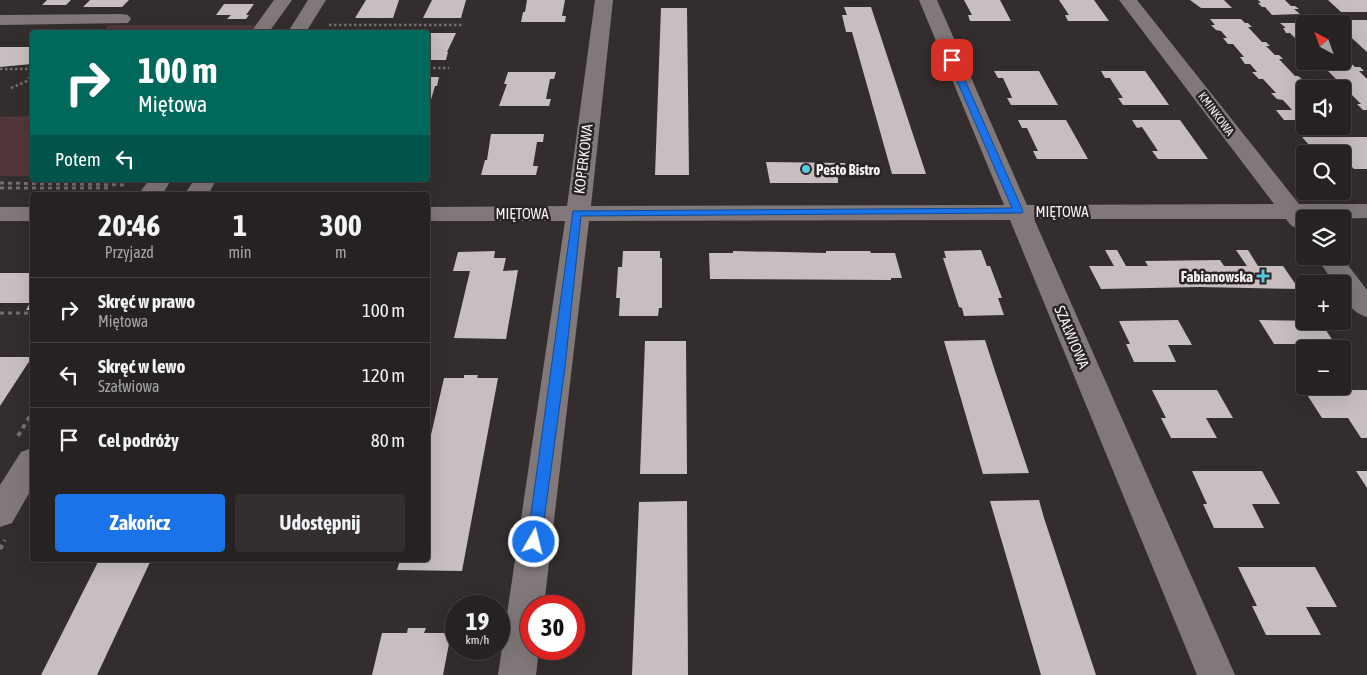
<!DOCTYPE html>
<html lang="pl">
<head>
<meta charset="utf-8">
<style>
  body { margin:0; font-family:"Asap Condensed",sans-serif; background:#332f2f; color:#f1f3f6; height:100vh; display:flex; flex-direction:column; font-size:19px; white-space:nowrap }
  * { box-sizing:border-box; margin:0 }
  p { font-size:16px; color:#a4a4a5 }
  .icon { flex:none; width:28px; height:28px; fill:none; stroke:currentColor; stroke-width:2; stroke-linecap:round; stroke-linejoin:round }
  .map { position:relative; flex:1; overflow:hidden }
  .drawer { position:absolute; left:30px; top:192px; width:400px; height:370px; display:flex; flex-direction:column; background:#272222; border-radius:5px; box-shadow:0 5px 20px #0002,0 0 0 1px #433f40 }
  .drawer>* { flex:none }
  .hud { position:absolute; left:30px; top:30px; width:400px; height:152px; border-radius:5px; box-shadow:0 5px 20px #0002,0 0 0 1px #433f40; background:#00695c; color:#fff; overflow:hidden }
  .needle { width:32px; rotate:319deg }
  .buttons { position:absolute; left:1296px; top:15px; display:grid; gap:10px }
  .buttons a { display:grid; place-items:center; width:55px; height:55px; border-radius:5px; background:#272222; box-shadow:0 5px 20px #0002,0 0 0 1px #433f40; font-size:25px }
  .speed { position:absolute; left:445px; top:595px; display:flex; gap:10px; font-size:25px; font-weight:700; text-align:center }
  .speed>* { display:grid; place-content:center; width:65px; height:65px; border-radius:50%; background:#272222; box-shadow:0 5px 20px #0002,0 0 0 1px #433f40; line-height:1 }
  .speed small { font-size:12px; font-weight:400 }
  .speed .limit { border:8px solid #d22; background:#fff; color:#111 }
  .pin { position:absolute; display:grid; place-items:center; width:42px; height:42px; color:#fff; margin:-21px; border-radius:10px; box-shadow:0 2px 8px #0006 }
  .me { position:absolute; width:55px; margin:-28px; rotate:8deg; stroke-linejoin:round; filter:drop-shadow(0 0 4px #0008) }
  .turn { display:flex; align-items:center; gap:18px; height:105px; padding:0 25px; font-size:22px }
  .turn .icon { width:65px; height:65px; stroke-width:2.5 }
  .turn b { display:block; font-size:35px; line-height:42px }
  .then { display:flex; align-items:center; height:48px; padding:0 25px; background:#0003; gap:10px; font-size:19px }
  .eta { display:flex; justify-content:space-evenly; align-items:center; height:85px; text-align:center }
  .eta b { font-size:30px; font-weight:700; line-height:35px }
  .cta { display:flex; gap:10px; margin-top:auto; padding:10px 25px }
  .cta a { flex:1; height:58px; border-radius:5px; background:#1a73e8; color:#fff; font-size:20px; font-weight:700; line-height:58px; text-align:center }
  .cta a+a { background:#332f2f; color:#f1f3f6 }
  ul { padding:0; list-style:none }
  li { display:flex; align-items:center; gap:15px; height:65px; padding:0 25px; border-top:1px solid #433f40 }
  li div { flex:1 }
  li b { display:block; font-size:19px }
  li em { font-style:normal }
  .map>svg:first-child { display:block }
  .green { fill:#52363a }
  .building { fill:#c7bebf }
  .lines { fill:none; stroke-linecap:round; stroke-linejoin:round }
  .path-far2 { stroke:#756f70; stroke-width:2.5; stroke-dasharray:2.5 2.5; stroke-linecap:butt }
  .path-far1 { stroke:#756f70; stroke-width:3; stroke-dasharray:4 4; stroke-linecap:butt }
  .path { stroke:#756f70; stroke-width:4; stroke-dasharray:4.5 4.5; stroke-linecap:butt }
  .minor { fill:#807879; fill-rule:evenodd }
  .route { fill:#1a73e8; stroke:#114b97 }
  .poi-dot { fill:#55cadf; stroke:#2a2324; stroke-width:2 }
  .labels { text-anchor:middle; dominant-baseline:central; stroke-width:5; stroke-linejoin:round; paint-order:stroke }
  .far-street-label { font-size:12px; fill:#f5f0f1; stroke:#2a2324 }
  .street-label { font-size:15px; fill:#f5f0f1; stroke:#2a2324 }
  .poi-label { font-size:15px; font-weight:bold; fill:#f5f0f1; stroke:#2a2324; text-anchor:start }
</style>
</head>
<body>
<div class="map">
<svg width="1367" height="675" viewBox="0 0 1367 675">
  <rect width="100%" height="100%" fill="#342d2e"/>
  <path class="green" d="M109,25h146l-5,7h-148z
    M32,116v60h-32v-59z"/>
  <path class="building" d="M47,0h24l-5,5h-24z
    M90,0h39l-7,7h-39z
    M366,0h33l-6,18h-38z
    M432,0h34l-5,18h-38z
    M527,0h38l-3,16h4l-1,6h-44l2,-10h2z
    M964,0h36l11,21h-41l-2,-6h4z
    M1059,0h35l15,21h-41l-3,-6h4z
    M1190,0h34l8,8h-31z
    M1258,0h27l6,6h4l4,3h-5l6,5 -28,1 -7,-8h-3l-4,-4h3z
    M1328,0h39v12h-26z
    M224,4h30l-8,11h3l-3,4h-19l4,-4h-15z
    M844,7h27l55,167h-34l-40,-142h-6l-4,-17h5z
    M661,8h26l2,167h-34z
    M1210,19h31l4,4h3l4,4h-4l14,15h4l4,4h-4l9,9h4l4,4h-4l16,17h3l5,4h-4l8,9h-2v31h-21l-8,-10h16l-9,-10 -6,-1 -6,-6h5l-13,-14h-4l-7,-7h5l-7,-8h-5l-5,-7h4l-11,-13h-5l-5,-6h4l-6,-7 -5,-1 -5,-5h4z
    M1333,20h34v32l-25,-23v-5h-5z
    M1280,23h25v25l-15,-15h-4l-3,-5h3z
    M428,33h28l-9,19h1l-2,8h-18z
    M0,47h32v17l-32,3z
    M1342,55l13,12h5l4,4h-5l8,8v31h-4l-6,-6h4l-13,-13h-3l-6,-5h4l-17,-17h-4l-4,-5h3l-2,-3h23z
    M994,71h45l19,34h-47l-4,-7h5l-2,-5 -7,-15h-5z
    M1101,71h44l24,34h-46l-5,-7h5l-10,-15 -3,-5h-5z
    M508,72h48l-2,7h-4l-4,20h5l-2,7h-50l8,-22h-3z
    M428,77h11l-2,9h-2l-7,24z
    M1018,120h48l22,39h-51l-4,-8h5l-3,-6 -8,-17h-5z
    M1132,120h48l28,39h-50l-6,-8h6l-16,-24 -5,1z
    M491,134h53l-1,8h-6l-4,24h5l-2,9h-55l4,-15h2z
    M1302,137h65v32h-13l-7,-7h-5v-8h-25z
    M766,162l79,1 2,11h-9v9h-68z
    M981,250l6,16h3l12,32h-4l6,17 -40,1 -2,-8 -3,-1 -16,-49h3l-2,-7z
    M1105,250h12l9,16h22l-3,-5 75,-1 4,6h23l-11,-16h12l10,16h25l16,23 -100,-2 -98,2 -12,-23h25z
    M495,251l-1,7h12l-3,13 15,-1 -12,69 -52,-1 16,-67h-17l5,-19z
    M623,251h37v7h2v50h-3l-1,8h-39l1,-18h-4l2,-31h4z
    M733,251l93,2v-2h44l1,2h24l7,25h-11v2l-181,-1 -1,-26h24z
    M0,273h32v37h-6l4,-7h-30z
    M1178,320l14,25h-24l8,17h-42l-8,-18h4l-11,-23z
    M1259,320l61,1 15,23h4l13,17h-10v-12h-37v5l-6,-10h-25z
    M985,340l9,28 35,105 -46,1 -39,-133z
    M645,341h41l1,133h-47z
    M0,357h32l-32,49z
    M464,375h14l-1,3h21l-36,193 -65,-1 3,-10h28v-112l16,-70h20z
    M1152,390h65l16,28h-27l11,20h-46l-10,-20h5z
    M1304,390h63v48h-6l-13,-20h-26z
    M1192,471h70l18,33h-28l12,24h-50l-11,-24h4z
    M1356,471h11v17z
    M1039,500l5,18 52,157h-55l-51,-174z
    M687,501l1,174h-56l7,-173z
    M99,560h52l-54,115h-56z
    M1238,567h77l22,40h-31l15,28h-55l-14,-29h5z
    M408,628h18l-2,5h27l-8,42h-71l10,-42h25z"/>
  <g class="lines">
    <path class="path-far2" d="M329,25h134
      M428,68h21
      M0,69h32
      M11,88l16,-7 5,-6
      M428,118h3"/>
    <path class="path-far1" d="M0,183l127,2
      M0,188h108
      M104,195l4,-6
      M0,313h32"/>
    <path class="path" d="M18,436l14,-23
      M0,549l5,-9"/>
    <path class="minor" d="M274,0h18l-23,32h-18z
      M308,0h18l-20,32h-18z
      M595,0h18l-22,206 413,-1 -85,-205h18l90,205 247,-1 -155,-204h18l162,204h68v14l-62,1v8c-10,3 -14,-1 -19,-8h-252l201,456h-38l-187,-455 -421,1 -45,385h-13v43h8l-3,26h-38l67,-454h-137v-14l139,-1z
      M122,14l6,1 3,4 -3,4 -128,2v-10z
      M149,180h22l-9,15h-24z
      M194,180h22l-8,15h-24z
      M0,207h32v14h-32z
      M1315,256h26l26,34v27c-15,-4 -25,-18 -25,-33h-7z
      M32,448v40l-20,35 -12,4v-42l21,-33z"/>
  </g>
  <path class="route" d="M952,58l4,2 67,151 -1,2 -441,3 -16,151 -24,175 -2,5 -5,1 -5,-1 -2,-5 46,-331 439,-3 -64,-148z"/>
  <g class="poi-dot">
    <circle cx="806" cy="169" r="5"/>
    <path d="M1260.5 268.5h5v5h5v5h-5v5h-5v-5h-5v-5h5z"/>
  </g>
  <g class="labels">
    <g class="far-street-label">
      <text transform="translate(1216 114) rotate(53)">KMINKOWA</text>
    </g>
    <g class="street-label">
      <text transform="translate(583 159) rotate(-83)">KOPERKOWA</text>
      <text x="1062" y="211">MIĘTOWA</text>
      <text x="522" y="213">MIĘTOWA</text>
      <text transform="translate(1072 337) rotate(67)">SZAŁWIOWA</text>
    </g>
    <g class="poi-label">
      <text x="816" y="169">Pesto Bistro</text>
      <text x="1253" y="276" text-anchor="end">Fabianowska</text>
    </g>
  </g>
</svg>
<div class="buttons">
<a><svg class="needle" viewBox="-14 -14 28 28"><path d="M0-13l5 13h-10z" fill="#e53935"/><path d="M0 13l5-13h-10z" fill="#a4a4a5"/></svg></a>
<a><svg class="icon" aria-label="sound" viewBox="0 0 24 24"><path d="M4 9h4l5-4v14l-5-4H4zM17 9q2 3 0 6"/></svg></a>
<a><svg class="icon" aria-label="search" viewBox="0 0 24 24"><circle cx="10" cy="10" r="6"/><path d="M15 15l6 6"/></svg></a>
<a><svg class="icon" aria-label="layers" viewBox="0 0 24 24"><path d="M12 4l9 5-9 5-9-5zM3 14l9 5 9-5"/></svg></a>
<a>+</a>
<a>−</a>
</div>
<div class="speed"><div>19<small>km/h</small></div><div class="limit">30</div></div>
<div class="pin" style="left:952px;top:60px;background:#d93025"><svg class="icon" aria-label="arrive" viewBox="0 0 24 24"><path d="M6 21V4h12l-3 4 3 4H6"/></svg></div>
<svg class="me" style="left:534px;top:542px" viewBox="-20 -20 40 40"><circle r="17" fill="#1a73e8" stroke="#fff" stroke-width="3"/><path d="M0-11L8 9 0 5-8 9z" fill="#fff"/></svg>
<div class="hud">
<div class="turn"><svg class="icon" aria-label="right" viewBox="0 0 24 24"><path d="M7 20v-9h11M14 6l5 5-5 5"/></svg><div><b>100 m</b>Miętowa</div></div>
<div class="then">Potem<svg class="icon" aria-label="left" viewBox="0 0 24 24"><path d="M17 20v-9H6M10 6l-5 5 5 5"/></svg></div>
</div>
<section class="drawer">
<div class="eta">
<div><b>20:46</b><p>Przyjazd</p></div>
<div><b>1</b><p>min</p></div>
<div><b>300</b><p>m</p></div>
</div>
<ul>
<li><svg class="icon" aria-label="right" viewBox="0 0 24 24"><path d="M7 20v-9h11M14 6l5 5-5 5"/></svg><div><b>Skręć w prawo</b><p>Miętowa</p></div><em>100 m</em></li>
<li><svg class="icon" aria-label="left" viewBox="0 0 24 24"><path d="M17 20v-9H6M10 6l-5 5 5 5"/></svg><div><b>Skręć w lewo</b><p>Szałwiowa</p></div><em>120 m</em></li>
<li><svg class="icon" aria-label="arrive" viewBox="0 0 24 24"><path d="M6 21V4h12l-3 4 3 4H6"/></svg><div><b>Cel podróży</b></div><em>80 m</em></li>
</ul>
<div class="cta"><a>Zakończ</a><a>Udostępnij</a></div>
</section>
</div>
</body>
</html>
